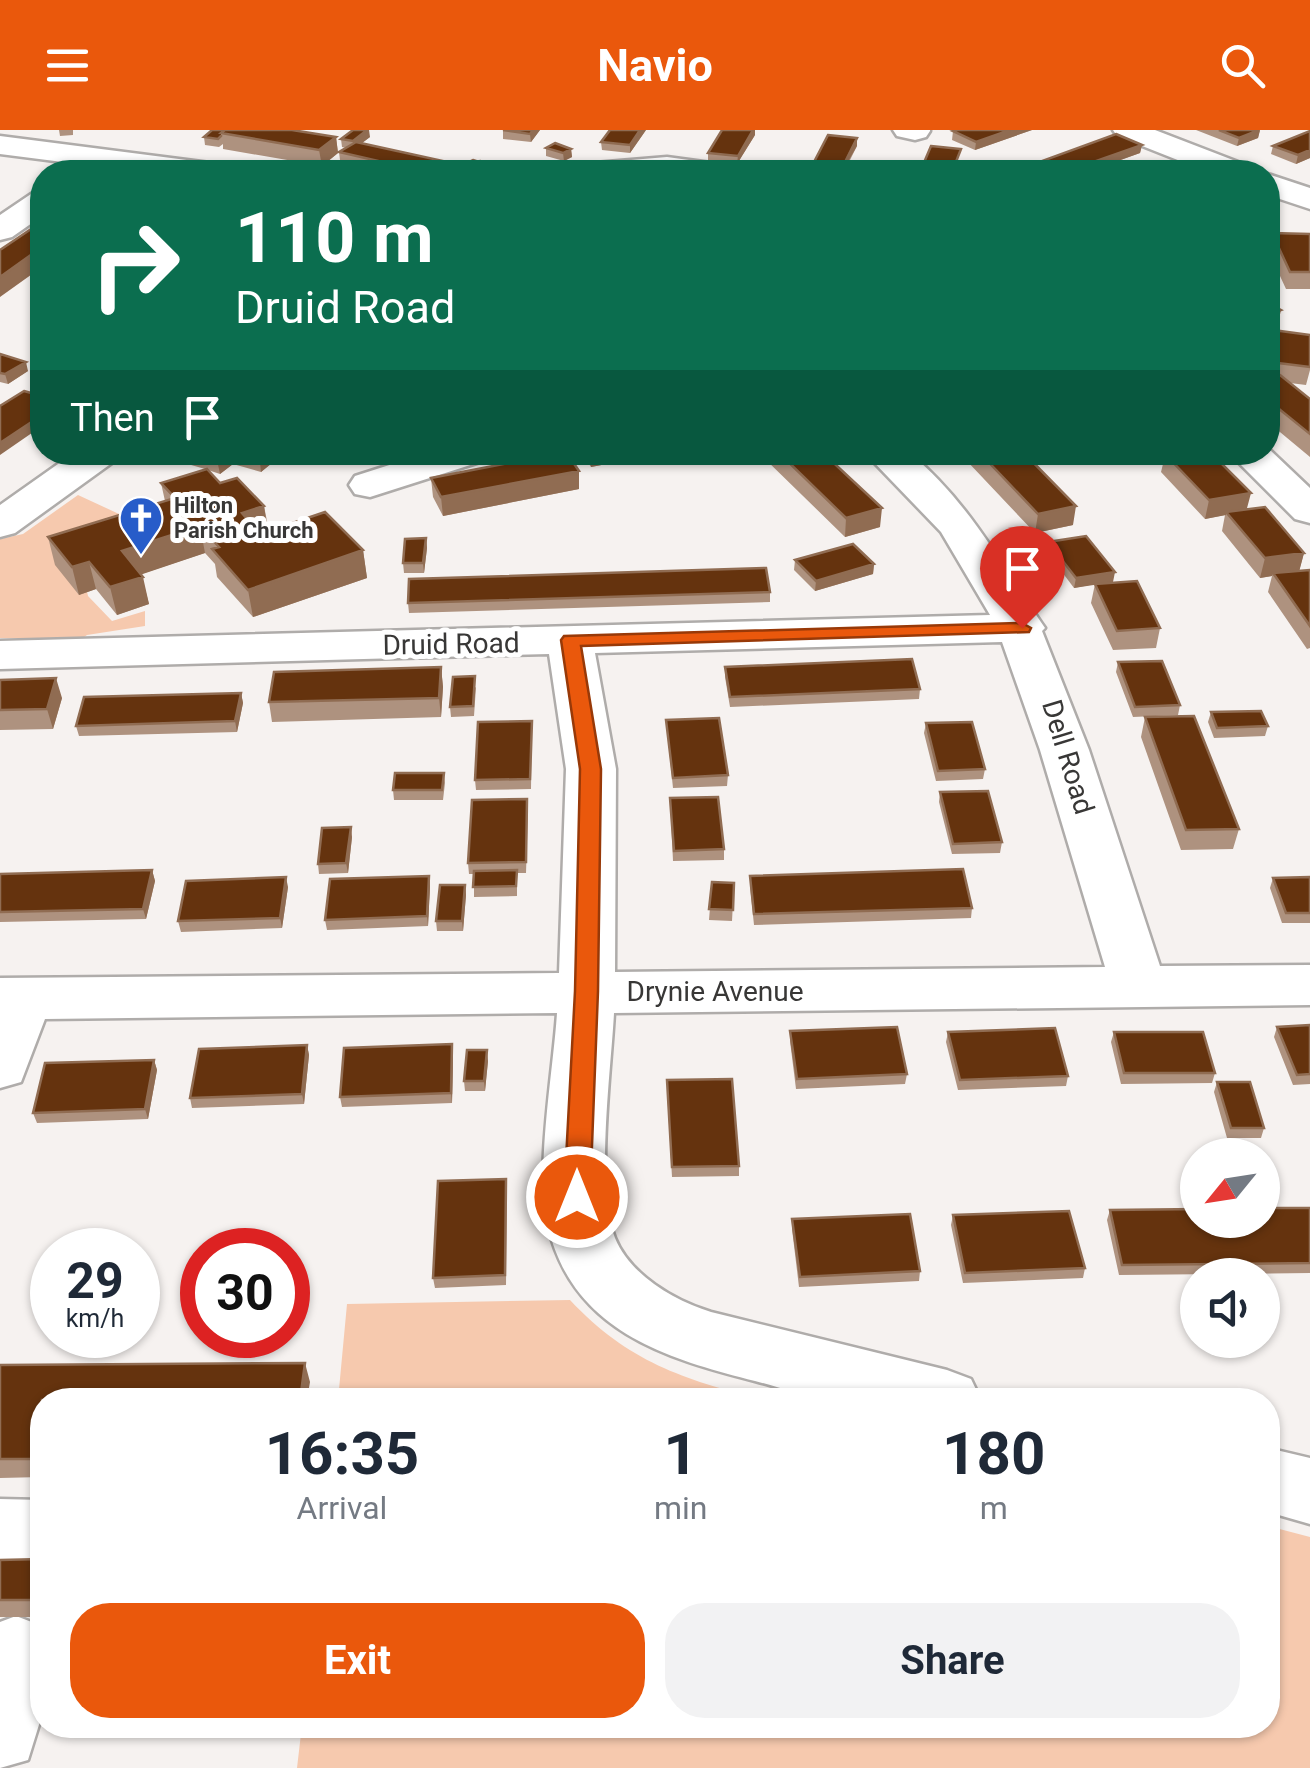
<!DOCTYPE html>
<html lang="en">
<head>
<meta charset="utf-8">
<style>
  body { margin:0; font-family:Roboto,sans-serif; background:#f2f2f3; color:#1f2937; height:100vh; display:flex; flex-direction:column; font-size:38px; white-space:nowrap }
  * { box-sizing:border-box; margin:0 }
  p { font-size:32px; color:#747a83 }
  .icon { flex:none; width:55px; height:55px; fill:none; stroke:currentColor; stroke-width:2; stroke-linecap:round; stroke-linejoin:round }
  .map { position:relative; flex:1; overflow:hidden }
  .side { position:absolute; left:30px; top:1258px; width:1250px; height:350px; display:flex; flex-direction:column; background:#fff; border-radius:40px; box-shadow:0 2px 8px #0004 }
  .side>* { flex:none }
  .banner { position:absolute; left:30px; top:30px; width:1250px; height:305px; border-radius:40px; box-shadow:0 2px 8px #0004; background:#0b6e4f; color:#fff; overflow:hidden }
  .needle { width:65px; rotate:240deg }
  .tools { position:absolute; left:1180px; top:1008px; display:grid; gap:20px }
  .tools a { display:grid; place-items:center; width:100px; height:100px; border-radius:50%; background:#fff; box-shadow:0 2px 8px #0004; font-size:50px }
  .speed { position:absolute; left:30px; top:1098px; display:flex; gap:20px; font-size:50px; font-weight:700; text-align:center }
  .speed>* { display:grid; place-content:center; width:130px; height:130px; border-radius:50%; background:#fff; box-shadow:0 2px 8px #0004; line-height:1 }
  .speed small { font-size:25px; font-weight:400 }
  .speed .limit { border:15px solid #d22; background:#fff; color:#111 }
  .pin { position:absolute; display:grid; place-items:center; width:85px; height:85px; color:#fff; margin:-102px -42px; border-radius:50% 50% 50% 0; rotate:-45deg; box-shadow:0 0 10px #0007 }
  .pin .icon { rotate:45deg }
  .me { position:absolute; width:110px; margin:-55px; rotate:0deg; stroke-linejoin:round; filter:drop-shadow(0 0 8px #0008) }
  .turn { display:flex; align-items:center; gap:35px; height:210px; padding:0 40px; font-size:45px }
  .turn .icon { width:130px; height:130px; stroke-width:2.5 }
  .turn b { display:block; font-size:70px; line-height:85px }
  .then { display:flex; align-items:center; height:95px; padding:0 40px; background:#0003; gap:20px; font-size:38px }
  .eta { display:flex; justify-content:space-evenly; align-items:center; height:170px; text-align:center }
  .eta b { font-size:60px; font-weight:700; line-height:70px }
  .action { display:flex; gap:20px; margin-top:auto; padding:20px 40px }
  .action a { flex:1; height:115px; border-radius:40px; background:#ea580c; color:#fff; font-size:40px; font-weight:700; line-height:115px; text-align:center }
  .action a+a { background:#f2f2f3; color:#1f2937 }
  header { display:flex; justify-content:space-between; align-items:center; height:130px; padding:0 40px; background:#ea580c; color:#fff; font-size:45px; font-weight:700 }
  .map>svg:first-child { display:block }
  .green { fill:#f6c9ae }
  .lines { fill:none; stroke-linecap:round; stroke-linejoin:round }
  .minor-casing { stroke:#afacaa; stroke-width:5 }
  .minor { fill:#fff; fill-rule:evenodd }
  .wall { fill:#ae927f }
  .shaded-wall { fill:#906c52 }
  .building { fill:#65330e; stroke:#906c52; stroke-width:2.5 }
  .route { fill:#ea580c; stroke:#983908; stroke-width:2.5 }
  .labels { text-anchor:middle; dominant-baseline:central; stroke-width:10; stroke-linejoin:round; paint-order:stroke }
  .far-poi-label { font-size:22px; font-weight:bold; fill:#383736; stroke:#fff; text-anchor:start }
  .street-label { font-size:28px; fill:#383736; stroke:#fff }
</style>
</head>
<body>
<header><svg class="icon" aria-label="menu" viewBox="0 0 24 24"><path d="M4 6h16M4 12h16M4 18h16"/></svg>Navio<svg class="icon" aria-label="search" viewBox="0 0 24 24"><circle cx="10" cy="10" r="6"/><path d="M15 15l6 6"/></svg></header>
<div class="map">
<svg width="1310" height="1638" viewBox="0 0 1310 1638">
  <rect width="100%" height="100%" fill="#f6f2f0"/>
  <path class="green" d="M78,365l67,31 -63,42 6,28 24,25 33,-10v15l-58,9 -7,5 -80,-2v-99l23,-5z
    M570,1170c58,62 113,79 193,100h-425l9,-96z
    M1268,1396l42,11v231h-1013l5,-43h966z"/>
  <g class="lines">
    <g class="minor-casing">
      <path id="minor" d="M893,0h37v1l-4,6 -11,3 -18,-4z
        M1113,0h42l91,35 5,7h-43l-91,-36z
        M0,6l210,27 11,2 5,7h-85l-141,-18z
        M667,27l59,8 5,7h-152l5,-7 11,-2z
        M1268,44l42,14v21l-42,-14z
        M42,61v25l-30,21 -12,3v-25l31,-21z
        M1268,318l42,40v35l-15,-4 -67,-67h40z
        M75,322h47l-6,8 -101,73 -15,4v-32z
        M430,322h62l-6,8 -116,37 -15,-3 -6,-9 6,-9z
        M864,322h45c64,55 90,110 136,176l-3,3 47,119 71,216 150,-1v40l-696,8c-3,58 -19,174 1,225 15,37 60,63 96,74l236,58 24,9 10,21c-49,0 -103,6 -152,0 -25,-3 -50,-13 -74,-19 -91,-23 -183,-51 -207,-155 -13,-57 5,-152 9,-213l-512,6 -24,63 -21,6v-110l559,-5 7,-204 -17,-115 -549,15v-28l990,-26 -49,-83zM1002,512l38,108 65,217 -490,5 1,-203 -21,-116z
        M1268,1318l42,10v66l-42,-12z
        M0,1369l42,1v68l-42,-1z
        M16,1486l26,10v89l-14,45 -28,8v-146z"/>
    </g>
    <use href="#minor" class="minor"/>
  </g>
  <path class="wall" d="M59,0h14v5l-13,1z
    M211,0h81l44,7 2,16 -16,13 -99,-17v-5l-4,3 -14,-2 -1,-8z
    M503,0h37l-9,12 -28,-3z
    M646,0l-16,23 -28,-3 -1,-8z
    M1032,0l-57,20 -23,-10 1,-9z
    M1196,0h64l-2,8 -21,8z
    M1310,1v27l-14,6 -25,-10 2,-8z
    M755,5l-18,29 -29,-3v-8z
    M370,7l-8,6 81,18 1,11h-85l-18,-4 -2,-16 7,-4 -4,-1 -1,-8z
    M1142,15l-2,8 -53,19h-57l1,-7z
    M857,16l-13,26h-32l1,-8z
    M546,18l25,1 1,8 -8,4 -18,-5z
    M1272,103l38,1v55h-24l-18,-39z
    M1273,200l37,5v35l-4,15 -16,-2 20,16v58l-42,-35v-65z
    M0,224l28,17 -20,13 -8,-2z
    M166,322h117v2l-22,18 -28,-8 -13,10 -12,-4 12,13 44,23 5,25 94,19 4,28 -114,39 -36,-40 -2,-13 -10,-11 -64,21 8,30 -32,11 -21,-26 -17,6 -24,-30 -7,-28 117,-36 -4,-18 44,-14 -38,-11z
    M581,322h88l-78,15z
    M758,322h64l58,75 -35,10z
    M967,322h56l50,73 -38,8 -69,-73z
    M1139,322h71l36,58 58,43 -5,18 11,-1v78l-3,1 -39,-57 4,-16 -12,2 -38,-47 3,-16 -20,4 -44,-47 4,-16 -19,4z
    M431,348l148,11 -136,27 -10,-19z
    M426,408l1,10 -3,25h-20l-1,-10z
    M1048,412l65,40 -10,1 57,45 -4,20 -43,2 -22,-47 4,-19 -21,4 -27,-36z
    M795,430l79,4 -1,10 -58,17 -21,-21z
    M770,462v10l-361,11 -1,-10z
    M1118,532l62,43 -2,10 -45,2 -17,-45z
    M441,537l2,20 -2,30 -169,5 -3,-20z
    M725,537l195,22 -1,10 -189,8 -5,-30z
    M0,550l62,18 -9,31 -53,1z
    M476,557l-2,29 -23,1 -1,-10z
    M241,563l2,10 -6,29 -158,4 -3,-10z
    M1211,582l57,14 -3,10 -51,2 -6,-16z
    M1145,587l94,112 -6,20 -52,1 -40,-113z
    M666,590l62,55 -1,11 -54,2z
    M532,591l-1,68 -55,1 -1,-10z
    M926,593l59,46 -2,10 -47,2 -12,-48z
    M444,643l1,10 -2,17h-49l-1,-10z
    M940,662l62,50 -2,11 -48,1 -13,-52z
    M670,668l54,51v11l-51,1z
    M528,679l-2,64h-9v23l-43,1v-23h-5l-1,-11z
    M352,707l-4,36 -29,1 -1,-10z
    M152,740l3,11 -9,38 -146,3v-48z
    M429,746l1,10 -2,40 -101,4 -2,-10z
    M750,746l222,32 -1,10 -217,7 -4,-39z
    M1310,747v46h-28l-12,-35 3,-10z
    M712,752l22,1 -2,38 -23,-1z
    M465,755l1,10 -3,36h-26l-1,-10z
    M288,757l-6,41 -101,4 -3,-11z
    M1310,895v59l-17,1 -19,-48 3,-10z
    M790,901l117,43 -2,10 -109,5 -6,-48z
    M948,902l120,44 -2,10 -108,4 -12,-48z
    M1114,902l101,41 -3,10 -91,1 -10,-42z
    M307,915l2,10 -5,49 -112,4 -2,-10z
    M453,924l-1,49 -110,4 -2,-10z
    M154,930l3,10 -9,49 -111,4 -4,-10z
    M488,931l-3,30h-20l-1,-10z
    M1217,952l47,46 -3,10h-34l-13,-46z
    M667,960l72,76v10l-67,1z
    M507,1059l-1,96 -71,3 -2,-10z
    M1310,1078v65l-191,2 -12,-55 3,-10z
    M953,1085l132,53 -2,10 -120,5 -12,-58z
    M792,1089l128,52 -1,10 -120,6 -7,-58z
    M0,1235l310,17 -268,18v77l-42,1z
    M42,1429v58h-42v-57z
    M137,1595h146l-1,7 -141,2z"/>
  <path class="shaded-wall" d="M367,0h2l1,7 -16,12 -1,-8z
    M533,0h7l-9,12 -1,-8z
    M640,0h6l-16,23v-8z
    M753,0h2v5l-18,29 1,-8z
    M1010,0h22l-57,20 1,-8z
    M1260,0l-2,8 -21,8 2,-8z
    M336,7l2,16 -16,13 -3,-16z
    M857,8v8l-15,26v-4z
    M1142,15l-2,8 -53,19h-22z
    M571,19l1,8 -8,4 -1,-8z
    M1310,20v8l-14,6 2,-9z
    M443,31l1,11h-18z
    M497,35v7h-13z
    M42,117v20l-42,30v-20z
    M1281,180l-4,18 -9,3v-16z
    M26,232l2,9 -20,13 -3,-10z
    M42,285v11l-42,29v-12z
    M220,322h11l2,12 -13,10 -4,-19z
    M259,322h24v2l-22,18z
    M619,322h50l-78,15 -1,-9z
    M1148,322h37l-20,2v2l-19,4z
    M579,341v18l-136,27 -2,-19z
    M1251,363l-5,19h-20v3l-21,4 4,-19z
    M264,376l4,27 -21,7 -5,-27z
    M1076,376l-3,19 -38,8 3,-19z
    M882,378l-2,19 -35,10 1,-19z
    M200,396l5,27 -77,26 -6,-28z
    M426,408l1,10 -3,25 -1,-10z
    M363,420l4,28 -114,39 -5,-27z
    M1304,423l-5,19 -26,1 -1,3 -12,2 5,-20z
    M89,432l7,27 -17,6 -7,-28z
    M874,434l-1,10 -58,17 1,-10z
    M1115,442l-2,10 -39,6 2,-10z
    M143,447l6,27 -32,11 -7,-28z
    M441,537l2,20 -2,30 -2,-19z
    M56,548l6,20 -9,31 -6,-20z
    M241,563l2,10 -6,29 -2,-11z
    M351,697l1,10 -4,36 -2,-10z
    M152,740l3,11 -9,38 -3,-10z
    M429,746l1,10 -2,40 -1,-10z
    M286,747l2,10 -6,41 -2,-10z
    M465,755l1,10 -3,36 -1,-10z
    M452,914l1,10 -1,49 -1,-10z
    M307,915l2,10 -5,49 -2,-10z
    M487,920l1,11 -3,30 -1,-10z
    M154,930l3,10 -9,49 -3,-10z
    M305,1233l5,19 -3,18h-7z
    M42,1443v38l-5,-11z"/>
  <path class="building" d="M212,0h13l-4,3v3l-3,3 -14,-2z
    M225,0h67l44,7 -17,13 -98,-17z
    M353,0h14l-14,11 -12,-2z
    M503,0h30l-3,4z
    M610,0h30l-10,15 -29,-3z
    M722,0h31l-15,26 -30,-3z
    M957,0h53l-34,12 -23,-11z
    M1219,0h40l-20,8z
    M1310,1v19l-12,5 -25,-9z
    M1116,4l26,11 -77,27h-18l-16,-7z
    M828,5l29,3 -15,30 -29,-4z
    M356,12l87,19 -17,11 -87,-20z
    M555,13l16,6 -8,4 -17,-5z
    M931,16l30,3 -9,23h-32z
    M473,30l6,2 -11,6 -7,-2z
    M480,31l17,4 -13,7h-37l12,-6 9,2z
    M662,33l35,4 -4,5h-38z
    M1199,37l13,5h-28z
    M177,38l25,4h-32z
    M37,95l5,1v21l-42,30v-27z
    M1272,103l38,1v38h-20z
    M1268,173l13,7 -13,5z
    M1273,200l37,5v32l-40,-5z
    M0,224l26,8 -21,12 -5,-1z
    M1280,245l30,24v35l-42,-34v-22z
    M24,261l18,5v19l-42,28v-37z
    M566,322l13,19 -138,26 -10,-19z
    M587,322h32l-29,6z
    M778,322h44l60,56 -36,10z
    M979,322h44l53,54 -38,8z
    M1174,322h36l41,41 -42,7 -44,-46z
    M207,339l13,14 17,-5 27,28 -22,7 6,7 8,-3 13,14 56,-19 38,38 -115,40 -36,-41 7,-2 -19,-21 -78,25 21,26 -33,10 -21,-25 -17,5 -24,-30 127,-39 -14,-15z
    M1265,377l39,46 -39,5 -39,-46z
    M1086,406l29,36 -39,6 -28,-36z
    M426,408l-3,25h-20l2,-24z
    M853,414l21,20 -58,17 -21,-21z
    M766,438l4,24 -362,11 1,-24z
    M1310,440v56l-37,-53z
    M1137,451l23,47 -43,3 -22,-47z
    M912,529l8,30 -190,8 -5,-30z
    M1162,531l18,44 -45,2 -17,-45z
    M441,537l-2,31 -170,4 5,-30z
    M475,546l-2,30 -23,1 3,-30z
    M56,548l-9,31 -47,1v-30z
    M241,563l-6,28 -159,5 8,-29z
    M1261,581l7,15 -51,2 -6,-16z
    M1194,586l45,113 -53,1 -41,-113z
    M719,588l9,57 -55,3 -7,-58z
    M532,591l-2,58 -55,1 3,-58z
    M972,592l13,47 -47,2 -12,-48z
    M395,643h49l-2,17h-49z
    M988,661l14,51 -49,2 -13,-52z
    M718,667l6,52 -50,2 -4,-53z
    M527,669l-1,63 -58,1 4,-63z
    M351,697l-5,36 -28,1 4,-36z
    M963,739l9,39 -218,6 -4,-38z
    M152,740l-9,39 -143,3v-38z
    M517,740l-1,16 -43,1 1,-16z
    M429,746l-2,40 -102,4 5,-41z
    M286,747l-6,41 -102,3 8,-40z
    M1310,747v36h-24l-13,-35z
    M712,752l22,1 -1,27 -24,-1z
    M440,755h25l-3,36h-26z
    M1310,895v49l-13,1 -20,-48z
    M897,897l10,47 -110,5 -7,-48z
    M1055,898l13,48 -108,4 -12,-48z
    M1114,902h89l12,41h-91z
    M452,914l-1,49 -111,4 4,-49z
    M307,915l-5,49 -112,4 9,-49z
    M467,920h20l-3,31h-20z
    M154,930l-9,49 -112,4 12,-50z
    M732,949l7,87 -67,1 -5,-87z
    M1217,952h33l14,46h-33z
    M506,1049l-1,96 -72,3 5,-97z
    M1262,1078h48v55l-188,2 -12,-55 88,-1v11h64z
    M1069,1081l16,57 -120,5 -12,-58z
    M910,1084l10,57 -120,6 -8,-58z
    M305,1233l-5,37h-258v59h-42v-94z
    M42,1429v14l-5,27h-37v-40z"/>
  <path class="route" d="M1022,493l9,5 -2,4 -448,14 20,123 -3,222 -8,206 -4,8 -9,3 -9,-3 -4,-8 11,-206 5,-222 -19,-129 3,-4z"/>
  <defs>
    <g id="church-pin" transform="scale(2.25)"><path d="M0 17L-7.5 6A9.5 9.5 0 1 1 7.5 6Z" fill="#275cc9" stroke="#fff"/><path d="M-1.2-6h2.4v3.5h3.3v2.4h-3.3V6h-2.4V-.1h-3.3v-2.4h3.3Z" fill="#fff"/></g>
  </defs>
  <g fill-rule="evenodd">
    <use href="#church-pin" x="141" y="388"/>
  </g>
  <g class="labels">
    <g class="far-poi-label">
      <text x="174" y="375">Hilton<tspan x="174" dy="25">Parish Church</tspan></text>
    </g>
    <g class="street-label">
      <text transform="translate(451 514) rotate(-1)">Druid Road</text>
      <text transform="translate(1068 627) rotate(73)">Dell Road</text>
      <text x="715" y="861">Drynie Avenue</text>
    </g>
  </g>
</svg>
<div class="tools">
<a><svg class="needle" viewBox="-14 -14 28 28"><path d="M0-13l5 13h-10z" fill="#e53935"/><path d="M0 13l5-13h-10z" fill="#747a83"/></svg></a>
<a><svg class="icon" aria-label="sound" viewBox="0 0 24 24"><path d="M4 9h4l5-4v14l-5-4H4zM17 9q2 3 0 6"/></svg></a>
</div>
<div class="speed"><div>29<small>km/h</small></div><div class="limit">30</div></div>
<div class="pin" style="left:1022px;top:498px;background:#d93025"><svg class="icon" aria-label="arrive" viewBox="0 0 24 24"><path d="M6 21V4h12l-3 4 3 4H6"/></svg></div>
<svg class="me" style="left:577px;top:1067px" viewBox="-20 -20 40 40"><circle r="17" fill="#ea580c" stroke="#fff" stroke-width="3"/><path d="M0-11L8 9 0 5-8 9z" fill="#fff"/></svg>
<div class="banner">
<div class="turn"><svg class="icon" aria-label="right" viewBox="0 0 24 24"><path d="M7 20v-9h11M14 6l5 5-5 5"/></svg><div><b>110 m</b>Druid Road</div></div>
<div class="then">Then<svg class="icon" aria-label="arrive" viewBox="0 0 24 24"><path d="M6 21V4h12l-3 4 3 4H6"/></svg></div>
</div>
<section class="side">
<div class="eta">
<div><b>16:35</b><p>Arrival</p></div>
<div><b>1</b><p>min</p></div>
<div><b>180</b><p>m</p></div>
</div>
<div class="action"><a>Exit</a><a>Share</a></div>
</section>
</div>
</body>
</html>
